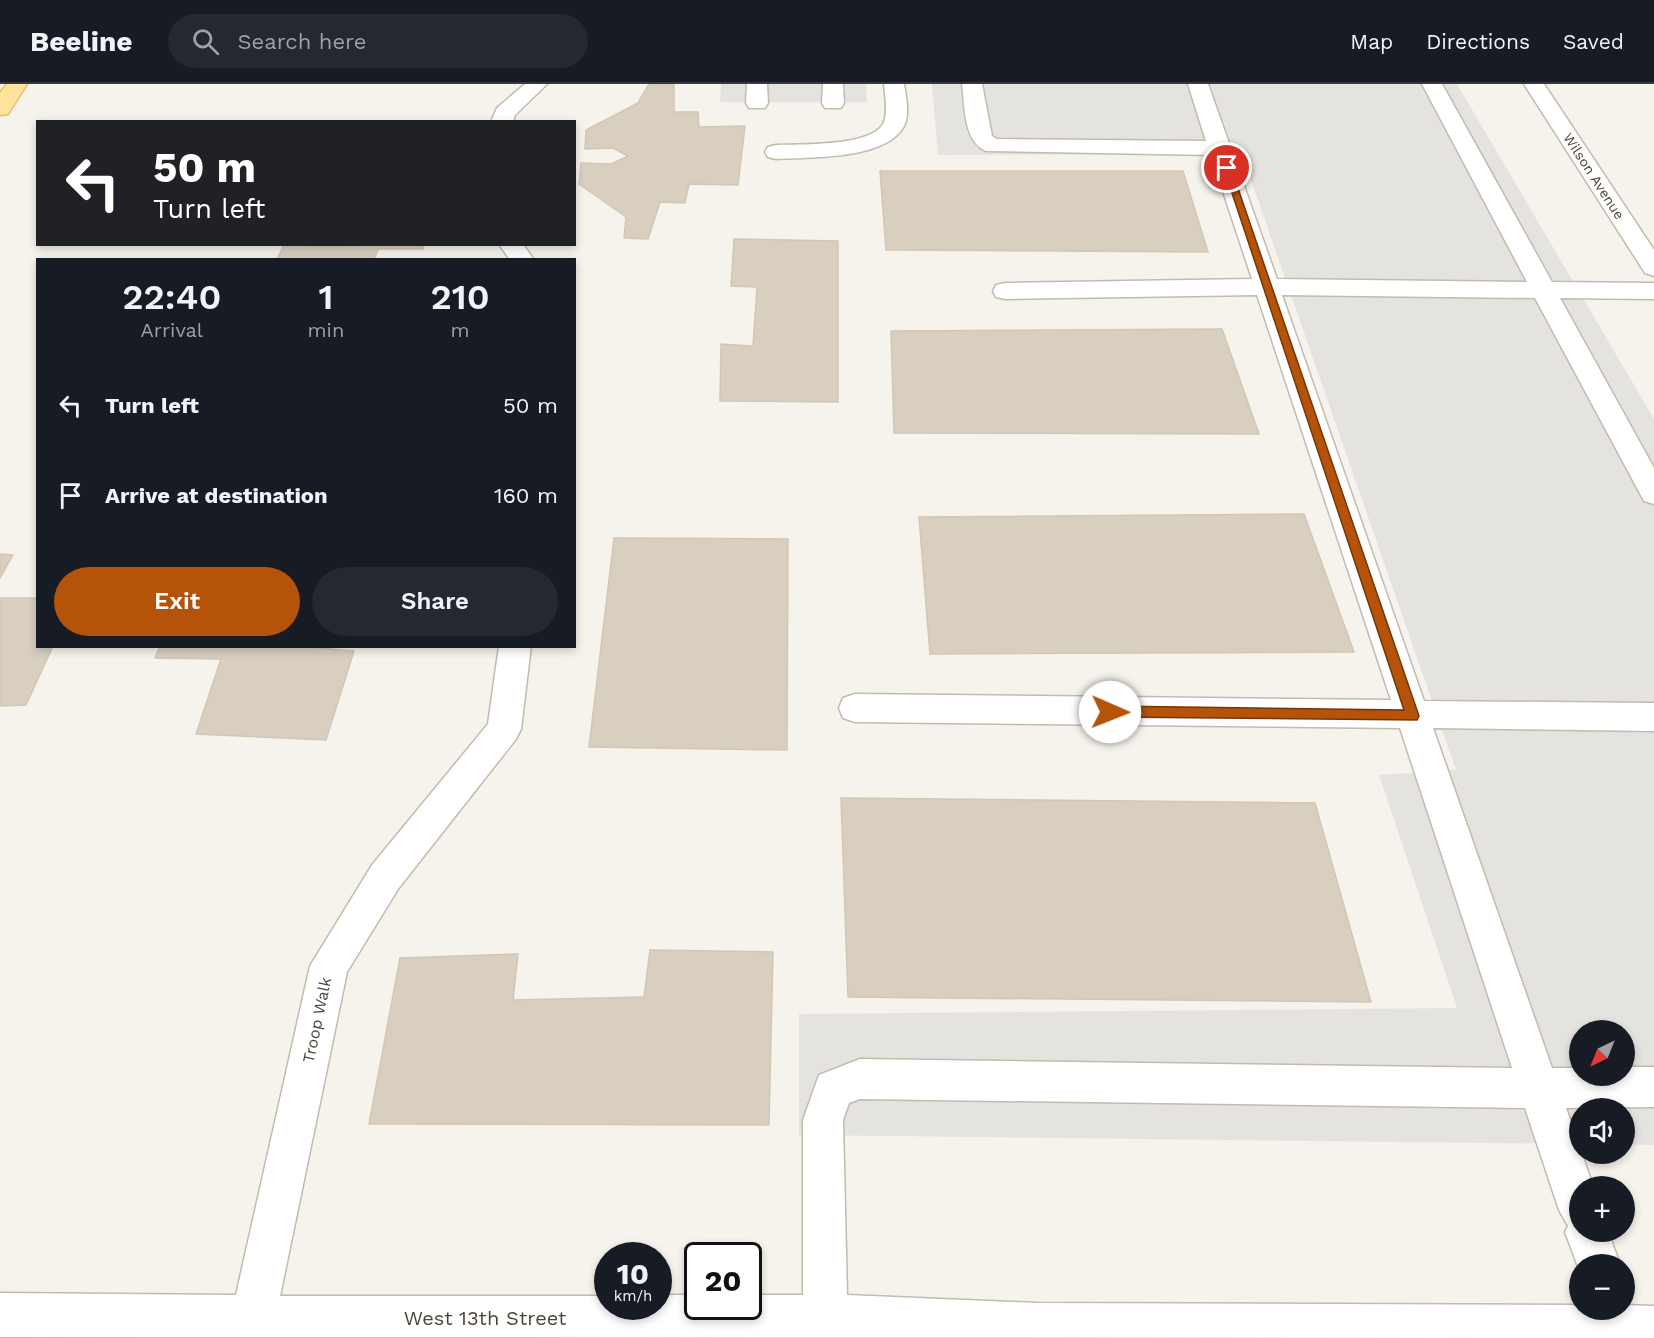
<!DOCTYPE html>
<html lang="en">
<head>
<meta charset="utf-8">
<style>
  body { margin:0; font-family:"Work Sans",sans-serif; background:#242831; color:#f1f3f6; height:100vh; display:flex; flex-direction:column; font-size:22px; white-space:nowrap }
  * { box-sizing:border-box; margin:0 }
  p { font-size:20px; color:#9ea1a6 }
  .icon { flex:none; width:33px; height:33px; fill:none; stroke:currentColor; stroke-width:2; stroke-linecap:round; stroke-linejoin:round }
  .map { position:relative; flex:1; overflow:hidden }
  .details { position:absolute; left:36px; top:174px; width:540px; height:390px; display:flex; flex-direction:column; background:#171b24; border-radius:0px; box-shadow:0 3px 9px #0003 }
  .details>* { flex:none }
  .guide { position:absolute; left:36px; top:36px; width:540px; height:126px; border-radius:0px; box-shadow:0 3px 9px #0003; background:#202124; color:#fff; overflow:hidden }
  .needle { width:39px; rotate:223deg }
  .fabs { position:absolute; left:1569px; top:936px; display:grid; gap:12px }
  .fabs a { display:grid; place-items:center; width:66px; height:66px; border-radius:50%; background:#171b24; box-shadow:0 3px 9px #0003; font-size:30px }
  .speed { position:absolute; left:594px; top:1158px; display:flex; gap:12px; font-size:30px; font-weight:700; text-align:center }
  .speed>* { display:grid; place-content:center; width:78px; height:78px; border-radius:50%; background:#171b24; box-shadow:0 3px 9px #0003; line-height:1 }
  .speed small { font-size:15px; font-weight:400 }
  .speed .limit { border:3px solid #111; border-radius:9px; background:#fff; color:#111 }
  .pin { position:absolute; display:grid; place-items:center; width:51px; height:51px; color:#fff; margin:-26px; border:3px solid #fff; border-radius:50%; box-shadow:0 2px 6px #0007 }
  .me { position:absolute; width:66px; margin:-33px; rotate:91deg; stroke-linejoin:round; filter:drop-shadow(0 0 4px #0008) }
  .turn { display:flex; align-items:center; gap:21px; height:126px; padding:0 18px; font-size:27px }
  .turn .icon { width:78px; height:78px; stroke-width:2.5 }
  .turn b { display:block; font-size:42px; line-height:51px }
  .eta { display:flex; justify-content:space-evenly; align-items:center; height:102px; text-align:center }
  .eta b { font-size:36px; font-weight:600; line-height:42px }
  .button { display:flex; gap:12px; margin-top:auto; padding:12px 18px }
  .button a { flex:1; height:69px; border-radius:36px; background:#b45309; color:#fff; font-size:24px; font-weight:600; line-height:69px; text-align:center }
  .button a+a { background:#242831; color:#f1f3f6 }
  ul { padding:0; list-style:none }
  li { display:flex; align-items:center; gap:18px; height:90px; padding:0 18px }
  li div { flex:1 }
  li b { display:block; font-size:22px }
  li em { font-style:normal }
  header { display:flex; align-items:center; gap:36px; box-sizing:border-box; height:84px; padding:0 30px; background:#171b24; border-bottom:2px solid #363941 }
  header strong { font-size:28px }
  nav { display:flex; gap:33px; margin-inline-start:auto; font-size:21px }
  .search { width:420px; height:54px; background:#242831; display:flex; align-items:center; gap:15px; box-sizing:border-box; padding:0 21px; border-radius:33px; color:#9ea1a6; font-size:22px }
  .map>svg:first-child { display:block }
  .parking { fill:#e5e3e0; fill-rule:evenodd }
  .building { fill:#d8cfc1; stroke:#d3c7b4; stroke-width:1.5 }
  .lines { fill:none; stroke-linecap:round; stroke-linejoin:round }
  .minor-casing { stroke:#c2bbae; stroke-width:3 }
  .major-casing { stroke:#e6c16a; stroke-width:3 }
  .minor { fill:#fff; fill-rule:evenodd }
  .major { fill:#ffe39c; fill-rule:evenodd }
  .route { fill:#b45309; stroke:#753606; stroke-width:1.5 }
  .labels { text-anchor:middle; dominant-baseline:central; stroke-width:5; stroke-linejoin:round; paint-order:stroke }
  .far-street-label { font-size:14px; fill:#4b4439; stroke:#fff }
  .street-label { font-size:16px; fill:#4b4439; stroke:#fff }
  .near-street-label { font-size:20px; fill:#4b4439; stroke:#fff }
</style>
</head>
<body>
<header>
<strong>Beeline</strong>
<div class="search"><svg class="icon" aria-label="search" viewBox="0 0 24 24"><circle cx="10" cy="10" r="6"/><path d="M15 15l6 6"/></svg>Search here</div>
<nav><a>Map</a><a>Directions</a><a>Saved</a></nav>
</header>
<div class="map">
<svg width="1654" height="1254" viewBox="0 0 1654 1254">
  <rect width="100%" height="100%" fill="#f6f3ec"/>
  <path class="parking" d="M721,0h145l1,18h-147z
    M932,0h525l197,335v726l-29,-1 -1,-36h-44l-1,36 -780,-9v-121l658,-6 -78,-233 77,-5 -214,-616 -304,1zM1580,946h44v46h-44z"/>
  <path class="building" d="M649,0h25v28h24l1,15 46,-1 -7,59 -49,-1 -4,19 -25,-1 -12,37 -24,-1 2,-21 -47,-33 2,-21 30,1 17,-8 -15,-8 -28,1 1,-19 52,-27z
    M880,87h303l25,81 -322,-2z
    M734,155l104,2v161l-118,-1 1,-57 32,2 4,-59 -26,-1z
    M284,160l39,2 101,-2 -1,5h-45l-4,11h-97z
    M1222,245l37,105 -365,-1 -3,-102z
    M1304,430l50,138 -424,2 -11,-137z
    M614,454l174,1 -1,211 -198,-3z
    M0,470l13,1 -13,23z
    M0,514h38v48h15l-27,59 -26,1z
    M160,562h133l61,5 -28,89 -130,-6 25,-75 -66,-1z
    M841,714l474,5 56,199 -523,-5z
    M650,866l123,2 -4,173 -400,-1 31,-166 118,-4 -5,46 131,-3z"/>
  <g class="lines">
    <g class="minor-casing">
      <path id="minor" d="M525,0h22l-32,31 -2,7h-22l6,-14z
        M747,0h20l1,19 -3,5h-16l-3,-5z
        M823,0h20l1,19 -3,5h-16l-3,-5z
        M884,0h20c2,13 6,30 0,42 -18,34 -94,31 -128,33l-8,-2 -3,-5 3,-5 8,-2c23,-1 98,2 108,-23 4,-11 1,-27 0,-38z
        M962,0h20l10,52 5,3 209,2 -18,-57h20l69,195 250,3 -105,-198h20l110,198 102,1v16l-94,-1 94,170v36l-10,-3 -109,-203 -253,-3 142,406 230,2v28l-221,-3 119,340h28v8h44v-9h30v40l-88,1 27,78h-13v46h28l12,32h-40v8l-15,-40 3,-6 -9,-16 -34,-102 -665,-9 -11,4 -6,17 4,175 191,8 542,2v5h44v-5l30,1v32l-1654,-1v-44l236,2 74,-329 62,-101 116,-141 11,-78h32l-10,83 -5,10 -118,150 -51,83 -67,324h328v10h50v-11h40v11h50v-11h55v-175l16,-45 41,-16 652,9 -112,-340 -545,-6 -12,-4 -4,-10 4,-10 12,-4 536,6 -134,-405 -252,4 -9,-2 -3,-6 3,-6 9,-2 247,-4 -41,-124 -225,-4c-23,-10 -21,-45 -24,-67z
        M1524,0h20l110,166v26l-9,-3z
        M499,160h24l11,16h-24z"/>
    </g>
    <g class="major-casing">
      <path id="major" d="M7,0h20l-19,30 -8,1v-22z"/>
    </g>
    <use href="#minor" class="minor"/>
    <use href="#major" class="major"/>
  </g>
  <path class="route" d="M1223,82l8,2 188,548 -2,4 -307,-3 -7,-5 7,-6 294,4z"/>
  <g class="labels">
    <g class="far-street-label">
      <text transform="translate(1594 92) rotate(57)">Wilson Avenue</text>
    </g>
    <g class="street-label">
      <text transform="translate(317 936) rotate(-78)">Troop Walk</text>
    </g>
    <g class="near-street-label">
      <text x="485" y="1234">West 13th Street</text>
    </g>
  </g>
</svg>
<div class="fabs">
<a><svg class="needle" viewBox="-14 -14 28 28"><path d="M0-13l5 13h-10z" fill="#e53935"/><path d="M0 13l5-13h-10z" fill="#9ea1a6"/></svg></a>
<a><svg class="icon" aria-label="sound" viewBox="0 0 24 24"><path d="M4 9h4l5-4v14l-5-4H4zM17 9q2 3 0 6"/></svg></a>
<a>+</a>
<a>−</a>
</div>
<div class="speed"><div>10<small>km/h</small></div><div class="limit">20</div></div>
<div class="pin" style="left:1227px;top:84px;background:#d93025"><svg class="icon" aria-label="arrive" viewBox="0 0 24 24"><path d="M6 21V4h12l-3 4 3 4H6"/></svg></div>
<svg class="me" style="left:1110px;top:628px" viewBox="-20 -20 40 40"><circle r="19" fill="#fff"/><path d="M0-13L10 11 0 6-10 11z" fill="#b45309"/></svg>
<div class="guide">
<div class="turn"><svg class="icon" aria-label="left" viewBox="0 0 24 24"><path d="M17 20v-9H6M10 6l-5 5 5 5"/></svg><div><b>50 m</b>Turn left</div></div>
</div>
<section class="details">
<div class="eta">
<div><b>22:40</b><p>Arrival</p></div>
<div><b>1</b><p>min</p></div>
<div><b>210</b><p>m</p></div>
</div>
<ul>
<li><svg class="icon" aria-label="left" viewBox="0 0 24 24"><path d="M17 20v-9H6M10 6l-5 5 5 5"/></svg><div><b>Turn left</b></div><em>50 m</em></li>
<li><svg class="icon" aria-label="arrive" viewBox="0 0 24 24"><path d="M6 21V4h12l-3 4 3 4H6"/></svg><div><b>Arrive at destination</b></div><em>160 m</em></li>
</ul>
<div class="button"><a>Exit</a><a>Share</a></div>
</section>
</div>
</body>
</html>
